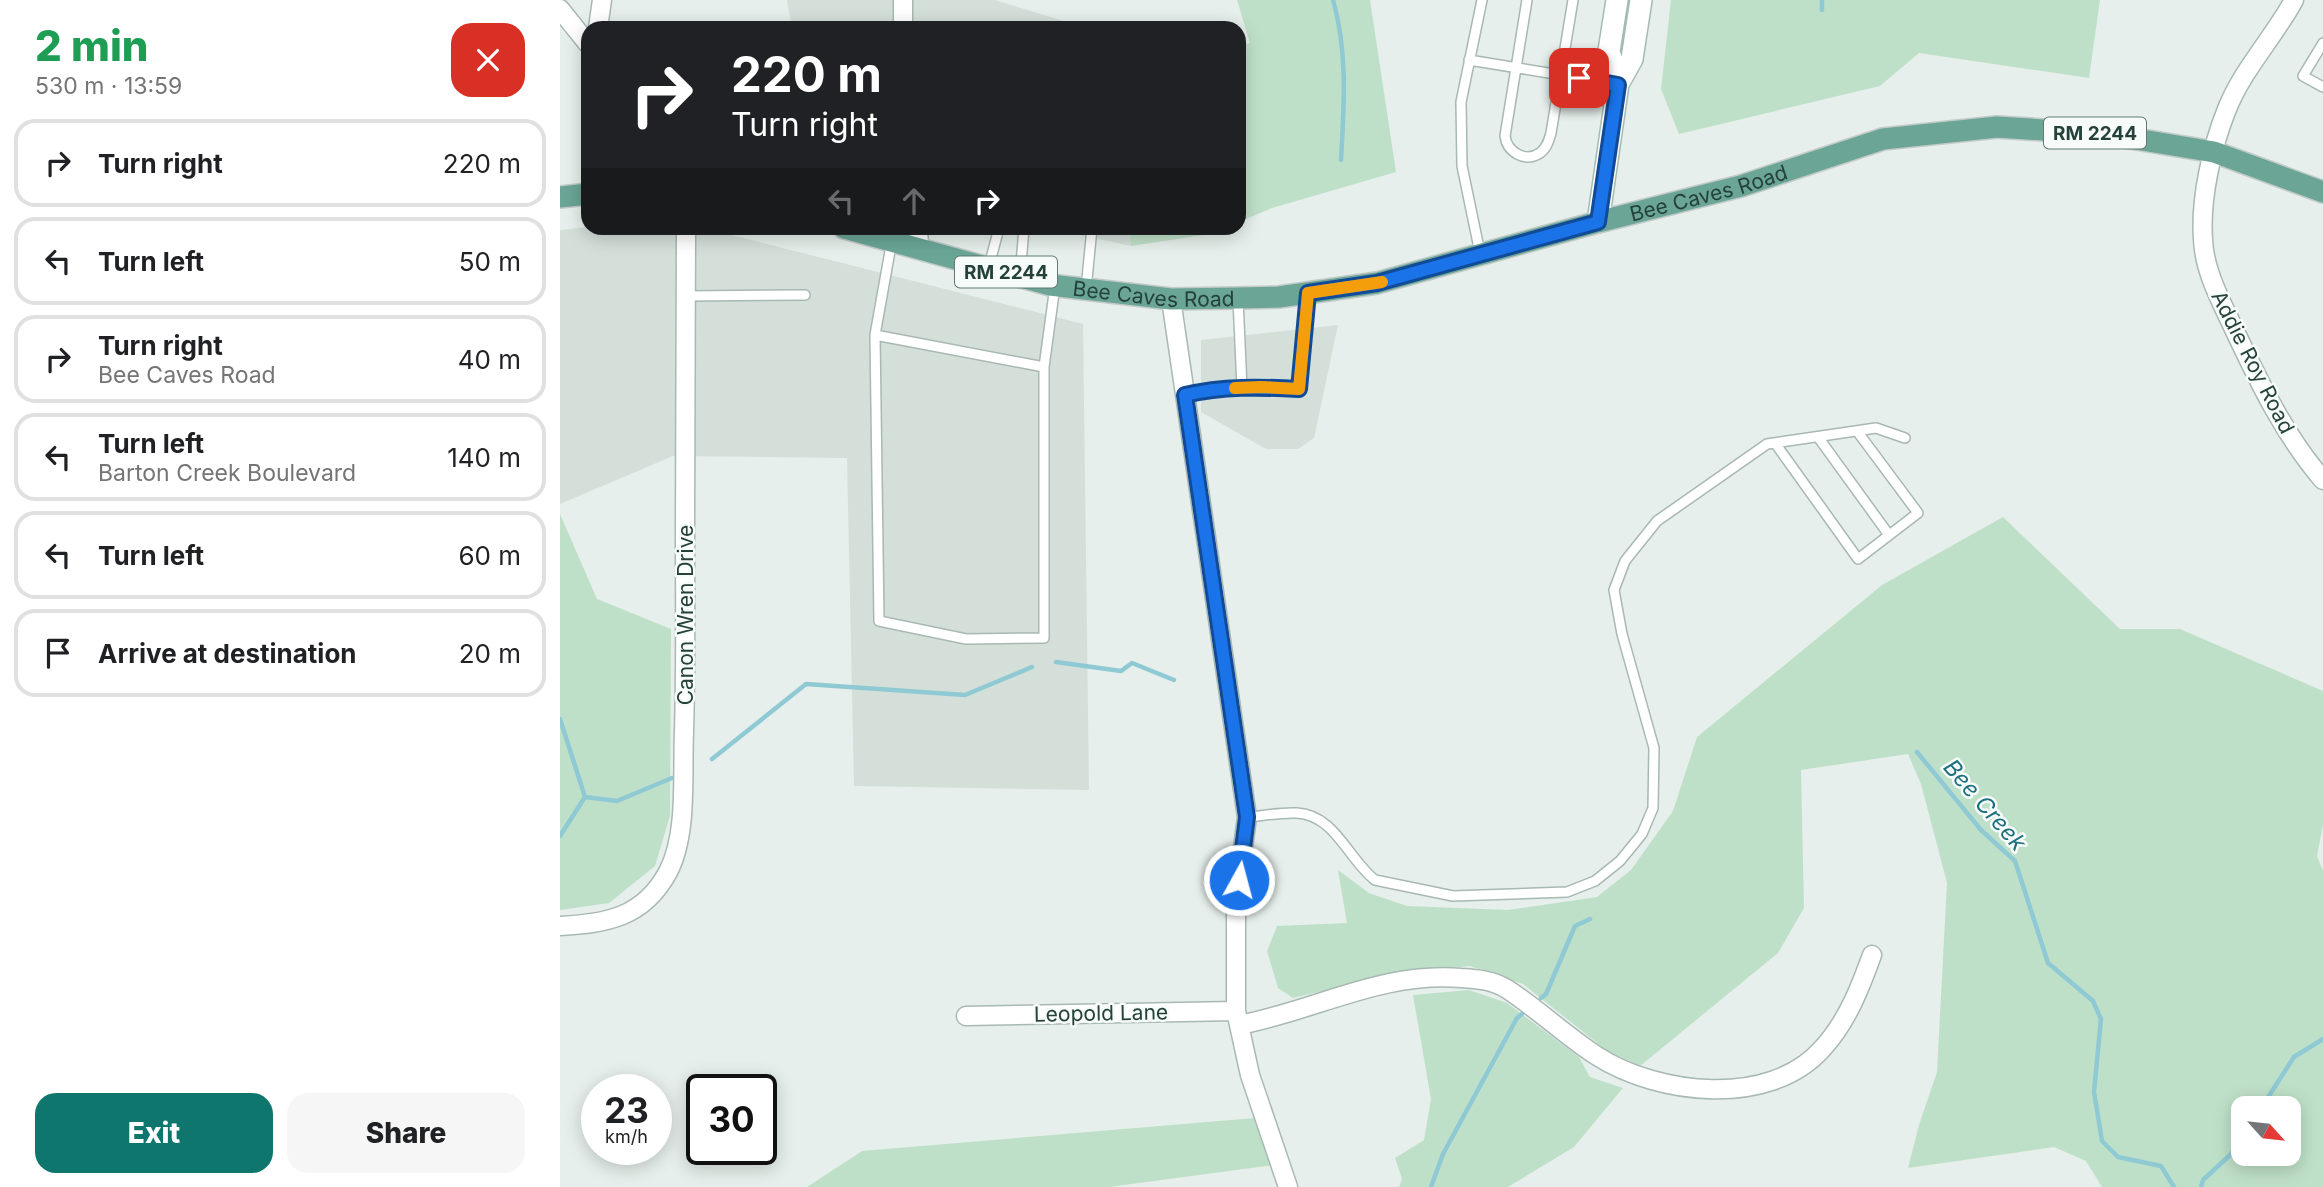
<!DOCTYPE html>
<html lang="en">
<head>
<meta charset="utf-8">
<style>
  body { margin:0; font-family:Inter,sans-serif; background:#f6f6f6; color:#202124; height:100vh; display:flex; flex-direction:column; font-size:26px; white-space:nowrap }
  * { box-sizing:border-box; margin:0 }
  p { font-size:23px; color:#757577 }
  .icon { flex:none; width:38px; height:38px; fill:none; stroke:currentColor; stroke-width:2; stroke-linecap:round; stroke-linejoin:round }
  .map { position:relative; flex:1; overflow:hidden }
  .drawer { display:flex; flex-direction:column; background:#fff; width:560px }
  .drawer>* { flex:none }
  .top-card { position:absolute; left:21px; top:21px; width:665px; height:214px; border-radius:21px; box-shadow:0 4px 18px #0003; background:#202124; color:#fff; overflow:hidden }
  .needle { width:46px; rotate:117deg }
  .controls { position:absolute; left:1671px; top:1096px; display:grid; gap:14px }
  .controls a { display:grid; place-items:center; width:70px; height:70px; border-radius:14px; background:#fff; box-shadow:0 4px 18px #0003; font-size:35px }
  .speed { position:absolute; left:21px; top:1074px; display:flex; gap:14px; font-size:35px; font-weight:700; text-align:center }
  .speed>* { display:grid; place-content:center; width:91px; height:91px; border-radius:50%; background:#fff; box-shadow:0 4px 18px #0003; line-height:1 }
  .speed small { font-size:18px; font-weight:400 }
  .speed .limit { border:4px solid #111; border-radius:10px; background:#fff; color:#111 }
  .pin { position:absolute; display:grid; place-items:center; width:60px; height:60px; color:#fff; margin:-30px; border-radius:14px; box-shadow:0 4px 10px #0006 }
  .me { position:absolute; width:77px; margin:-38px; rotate:7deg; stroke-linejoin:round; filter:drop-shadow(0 0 5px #0008) }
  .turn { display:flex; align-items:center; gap:24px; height:147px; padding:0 35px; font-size:32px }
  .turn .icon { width:91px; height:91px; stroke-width:2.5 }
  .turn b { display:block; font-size:49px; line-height:60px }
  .lanes { display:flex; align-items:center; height:66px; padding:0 35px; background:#0003; justify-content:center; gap:35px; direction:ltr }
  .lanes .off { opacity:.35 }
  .round { display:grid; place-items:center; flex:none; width:74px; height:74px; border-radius:21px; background:#f6f6f6 }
  .headline { display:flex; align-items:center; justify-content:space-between; height:119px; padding:0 35px }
  h1 { font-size:42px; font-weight:800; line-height:52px; color:#1e9e55 }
  .cta { display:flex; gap:14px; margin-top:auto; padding:14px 35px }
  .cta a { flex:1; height:80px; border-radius:21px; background:#0f766e; color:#fff; font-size:28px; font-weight:800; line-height:80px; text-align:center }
  .cta a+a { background:#f6f6f6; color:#202124 }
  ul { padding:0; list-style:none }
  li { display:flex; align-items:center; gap:21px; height:88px; margin:0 14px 10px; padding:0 21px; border:4px solid #e0e0e0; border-radius:21px }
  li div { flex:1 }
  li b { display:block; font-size:26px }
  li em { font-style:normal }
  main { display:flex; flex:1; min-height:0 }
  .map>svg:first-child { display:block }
  .built { fill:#d4dfda }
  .green { fill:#bfe0c8; fill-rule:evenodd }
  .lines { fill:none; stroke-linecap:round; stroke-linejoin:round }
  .stream { stroke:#8ec9d4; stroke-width:4.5 }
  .lane-casing { stroke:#a8b8b2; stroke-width:12 }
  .street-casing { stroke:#a8b8b2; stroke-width:21 }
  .secondary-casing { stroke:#a4bbb3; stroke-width:24 }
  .primary-casing { stroke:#c2cac8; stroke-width:24 }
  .lane { stroke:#fff; stroke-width:9 }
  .street { stroke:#fff; stroke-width:18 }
  .secondary { stroke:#fff; stroke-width:21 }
  .primary { stroke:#6aa596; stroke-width:21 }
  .route-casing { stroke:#114b97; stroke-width:18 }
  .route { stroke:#1a73e8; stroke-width:12 }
  .slow { stroke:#f59e0b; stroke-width:12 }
  .labels { text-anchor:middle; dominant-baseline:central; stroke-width:5; stroke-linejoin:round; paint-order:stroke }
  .shield { fill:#f7fbf9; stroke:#637a73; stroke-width:2 }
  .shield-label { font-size:19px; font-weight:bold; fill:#24423a }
  .street-label { font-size:21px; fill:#24423a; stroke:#f7fbf9 }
  .water-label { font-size:23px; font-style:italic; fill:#1c6f80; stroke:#f7fbf9 }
</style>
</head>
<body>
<main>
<section class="drawer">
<div class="headline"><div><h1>2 min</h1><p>530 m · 13:59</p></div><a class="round" style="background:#d93025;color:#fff"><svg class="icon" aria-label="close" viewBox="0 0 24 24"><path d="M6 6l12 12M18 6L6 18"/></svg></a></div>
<ul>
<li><svg class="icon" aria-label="right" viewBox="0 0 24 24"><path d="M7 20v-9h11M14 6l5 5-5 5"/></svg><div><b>Turn right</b></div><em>220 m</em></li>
<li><svg class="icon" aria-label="left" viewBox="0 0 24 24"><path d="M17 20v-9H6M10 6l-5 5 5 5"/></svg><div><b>Turn left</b></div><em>50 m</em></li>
<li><svg class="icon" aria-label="right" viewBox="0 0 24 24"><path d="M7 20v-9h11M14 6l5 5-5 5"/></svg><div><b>Turn right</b><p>Bee Caves Road</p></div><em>40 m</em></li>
<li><svg class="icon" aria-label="left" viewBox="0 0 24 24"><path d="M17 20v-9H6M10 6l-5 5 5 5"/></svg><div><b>Turn left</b><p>Barton Creek Boulevard</p></div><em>140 m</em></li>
<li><svg class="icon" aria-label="left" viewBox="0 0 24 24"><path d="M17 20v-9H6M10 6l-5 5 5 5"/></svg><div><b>Turn left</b></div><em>60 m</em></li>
<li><svg class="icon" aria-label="arrive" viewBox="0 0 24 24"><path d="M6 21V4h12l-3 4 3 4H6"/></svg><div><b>Arrive at destination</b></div><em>20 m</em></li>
</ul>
<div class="cta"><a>Exit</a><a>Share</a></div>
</section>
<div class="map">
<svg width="1763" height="1187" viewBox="0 0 1763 1187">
  <rect width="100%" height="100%" fill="#e6efeb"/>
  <path class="built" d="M227,0h208l92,28h-295z
    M28,227l128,4 367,93 6,466 -235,-4 -7,-328 -174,-2 -113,48v-274z
    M488,228h81l2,18z
    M778,325l-24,113 -16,11h-32l-65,-37v-72z"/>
  <path class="green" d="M677,0h133l26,172 -124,36 -33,14v-176l11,-3z
    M1111,0h429l-11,78 -170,-25 -39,33 -201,48 -18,-45z
    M569,228h97l-16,6 -79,12z
    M0,514l37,85 74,30 -1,187 -15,50 -46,37 -49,7z
    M1443,517l117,112h60l143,62v134l-6,31 6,15v316h-221l-16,-26 -32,-14 -146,21 11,-43 18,-53 10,-189 -26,-99 -13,-30 -107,16 3,138 -26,45 -138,113 -34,-16 -83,-66 -53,-18 -80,9 -97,23 -15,-10 -11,-37 10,-25 70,-3 -9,-53 31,23 38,13 101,4 89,-13 34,-27 42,-59 24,-74 185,-152zM1684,1108h45v45h-45z
    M909,990l38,13 72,54 11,20 33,11 -49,59 -66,40h-109l3,-8 -7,-21 29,-18 7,-41 -18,-104z
    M695,1118l18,47 -164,22h-302l55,-36z"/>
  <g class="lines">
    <path class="stream" d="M773,0c15,52 11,106 8,160
      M1262,10v-10
      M496,662l65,9 11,-8 42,17
      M0,719l25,78
      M1357,752l64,78 34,31 33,102 45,38 8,18 -7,73 8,49 16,16 43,9 13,21
      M152,759l94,-75 159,11 67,-28
      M0,836l25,-39 32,4 55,-23
      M981,998l5,-4 29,-68 15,-7
      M1701,1108l33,-51 29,-18
      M871,1187l12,-33 74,-136 5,-4
      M1641,1187l2,-7 28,-26 13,-19"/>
    <g class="lane-casing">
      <path id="lane" d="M967,0l-22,136c2,16 20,27 35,17 7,-5 9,-13 11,-20l22,-133
        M1763,43l-20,33 20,11
        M909,60l147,24
        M920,253l-18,-87 -1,-64 21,-102
        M429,266l10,-38
        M460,276l4,-48
        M526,289l6,-61
        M126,296l119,-1
        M678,299l4,89
        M315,335l4,286 87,18 78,-1v-271l-169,-32 17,-95
        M484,367l11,-81
        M625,395c38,-8 75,-9 114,-6l9,-95
        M1258,437l71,98
        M1215,443l83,116 60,-46 -61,-82
        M687,817c16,-1 33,-5 50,-4 38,2 51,46 78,67l78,16 114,-4 28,-11 25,-20 22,-27 11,-26 1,-60 -32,-114 -8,-44 11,-29 32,-40 110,-77 109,-16 29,10"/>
    </g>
    <g class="street-casing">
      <path id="street" d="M343,0v28
        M1734,0c-20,37 -51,69 -67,109 -15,37 -27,90 -24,130 1,32 18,62 31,90 25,53 51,107 89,151
        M0,9l28,35
        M38,28l4,-28
        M358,228l1,20
        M611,299l76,518 -11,84v110l14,64 38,112
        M0,926c47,-3 83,-8 108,-54 20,-38 14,-97 16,-140 2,-68 1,-135 1,-202 0,-101 1,-202 1,-302
        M406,1016l270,-5
        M679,1025c75,-14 144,-54 222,-47 17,1 31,2 46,11 32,21 59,47 90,67 61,39 172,52 225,-7 25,-27 38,-61 50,-94"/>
    </g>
    <g class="secondary-casing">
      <path id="secondary" d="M1057,0l-8,51 9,33
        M1038,222l20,-138 14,-25 9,-59"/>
    </g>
    <g class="primary-casing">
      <g id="primary">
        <path d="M0,197l28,-3"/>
        <path id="s1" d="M284,228l206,57 121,14 67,-1 41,-1 98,-14 221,-61 143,-36 142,-47 114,-12 109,7 108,18 109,40"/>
      </g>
    </g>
    <use href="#lane" class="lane"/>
    <use href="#street" class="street"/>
    <use href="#secondary" class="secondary"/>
    <use href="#primary" class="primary"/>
  </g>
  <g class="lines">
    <g class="route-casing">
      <path id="route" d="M679,880l8,-63 -62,-422c38,-9 75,-8 114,-6l9,-96 69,-10 221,-61 20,-137 -39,-7"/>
    </g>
    <use href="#route" class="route"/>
    <path class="slow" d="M675,388l26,-1 38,2 9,-96 74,-11"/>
  </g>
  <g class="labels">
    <g class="shield">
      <rect x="1484" y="117.5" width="102" height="31" rx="5"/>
      <rect x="395" y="256.5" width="102" height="31" rx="5"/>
    </g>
    <g class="shield-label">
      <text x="1535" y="133">RM 2244</text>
      <text x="446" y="272">RM 2244</text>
    </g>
    <g class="street-label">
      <text stroke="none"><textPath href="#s1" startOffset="886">Bee Caves Road</textPath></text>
      <text stroke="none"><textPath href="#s1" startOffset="318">Bee Caves Road</textPath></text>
      <text transform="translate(1693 362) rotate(63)">Addie Roy Road</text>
      <text transform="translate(125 615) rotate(-90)">Canon Wren Drive</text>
      <text transform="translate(541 1013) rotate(-1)">Leopold Lane</text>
    </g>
    <g class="water-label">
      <text transform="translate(1425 805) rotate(49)">Bee Creek</text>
    </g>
  </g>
</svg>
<div class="controls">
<a><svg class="needle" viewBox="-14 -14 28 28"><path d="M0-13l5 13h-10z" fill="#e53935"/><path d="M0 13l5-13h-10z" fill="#757577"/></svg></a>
</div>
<div class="speed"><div>23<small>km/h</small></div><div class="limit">30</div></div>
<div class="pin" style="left:1019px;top:78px;background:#d93025"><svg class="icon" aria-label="arrive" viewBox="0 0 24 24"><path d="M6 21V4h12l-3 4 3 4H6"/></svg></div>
<svg class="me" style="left:679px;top:880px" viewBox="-20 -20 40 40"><circle r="17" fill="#1a73e8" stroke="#fff" stroke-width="3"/><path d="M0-11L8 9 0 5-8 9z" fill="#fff"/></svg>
<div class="top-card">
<div class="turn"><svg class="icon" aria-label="right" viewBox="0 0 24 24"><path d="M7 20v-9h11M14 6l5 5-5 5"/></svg><div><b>220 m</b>Turn right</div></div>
<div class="lanes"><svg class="icon off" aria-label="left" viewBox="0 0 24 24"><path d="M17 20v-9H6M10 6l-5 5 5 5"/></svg><svg class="icon off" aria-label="ahead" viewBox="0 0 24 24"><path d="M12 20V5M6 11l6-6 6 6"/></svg><svg class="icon" aria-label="right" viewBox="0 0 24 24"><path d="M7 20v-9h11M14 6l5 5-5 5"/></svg></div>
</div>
</div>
</main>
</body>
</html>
